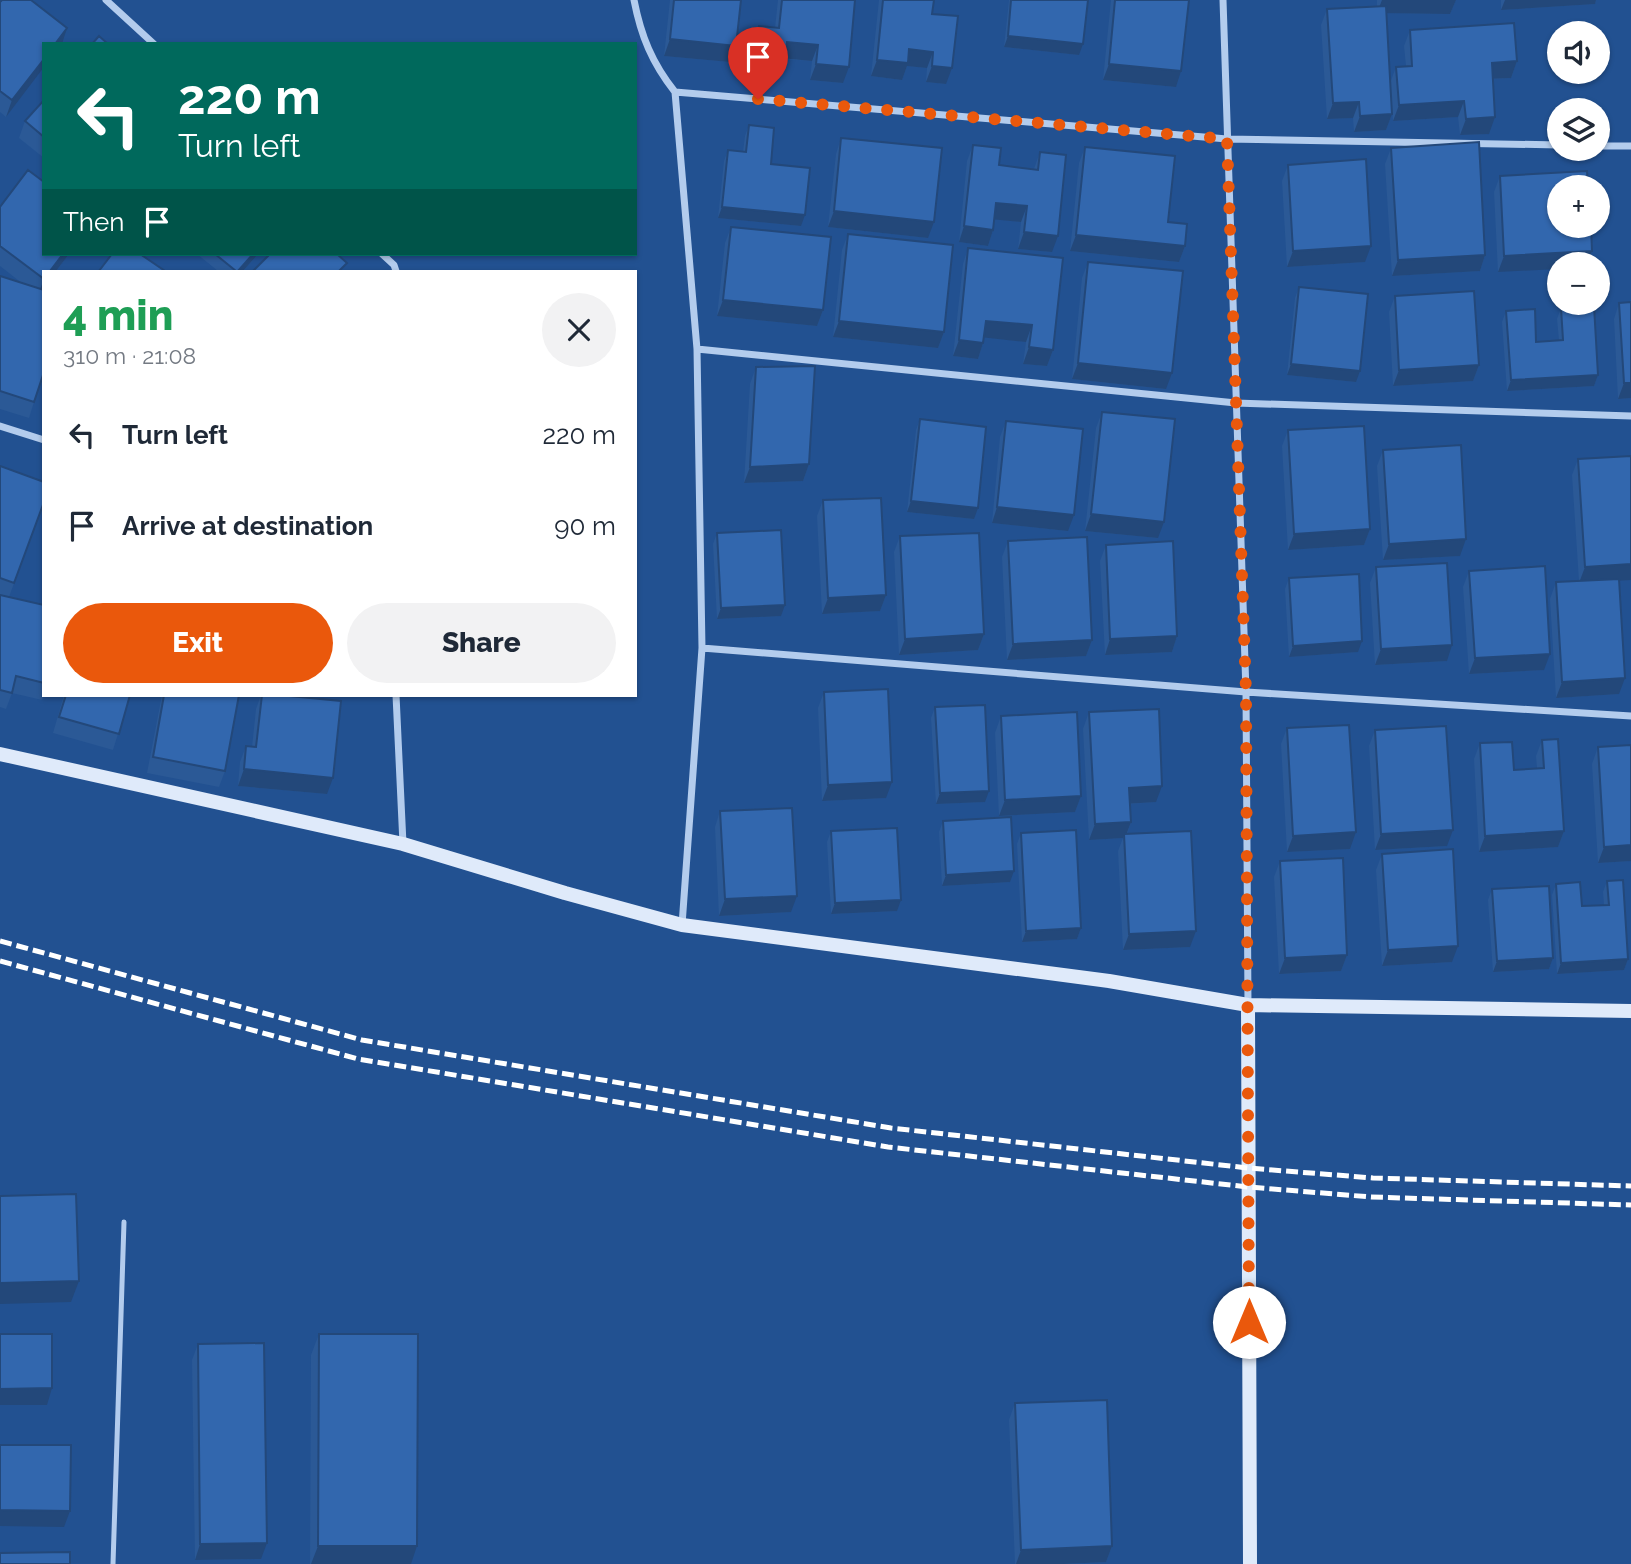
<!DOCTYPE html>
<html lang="en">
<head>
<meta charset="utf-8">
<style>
  body { margin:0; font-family:Raleway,sans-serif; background:#f2f2f3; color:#1f2937; height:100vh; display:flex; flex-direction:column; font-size:26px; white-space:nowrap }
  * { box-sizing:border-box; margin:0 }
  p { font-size:23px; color:#747a83 }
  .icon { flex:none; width:38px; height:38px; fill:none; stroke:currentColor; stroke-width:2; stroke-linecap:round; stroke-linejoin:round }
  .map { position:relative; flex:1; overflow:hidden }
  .panel { position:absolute; left:42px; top:270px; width:595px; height:427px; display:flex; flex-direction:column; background:#fff; border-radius:0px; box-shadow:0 2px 5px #0004 }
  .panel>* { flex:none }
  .banner { position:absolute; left:42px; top:42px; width:595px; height:214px; border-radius:0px; box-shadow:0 2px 5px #0004; background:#00695c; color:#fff; overflow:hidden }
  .tools { position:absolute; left:1547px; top:21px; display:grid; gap:14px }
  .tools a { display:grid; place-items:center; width:63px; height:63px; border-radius:50%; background:#fff; box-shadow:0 2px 5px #0004; font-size:35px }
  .pin { position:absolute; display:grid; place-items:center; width:60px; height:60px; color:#fff; margin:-72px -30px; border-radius:50% 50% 50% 0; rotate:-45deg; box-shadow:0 0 7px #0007 }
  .pin .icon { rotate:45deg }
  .me { position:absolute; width:77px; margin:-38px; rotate:0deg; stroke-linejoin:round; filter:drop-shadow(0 0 5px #0008) }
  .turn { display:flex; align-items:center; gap:24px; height:147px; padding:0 21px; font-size:32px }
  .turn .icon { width:91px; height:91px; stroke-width:2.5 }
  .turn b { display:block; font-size:49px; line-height:60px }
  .then { display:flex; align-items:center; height:66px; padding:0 21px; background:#0003; gap:14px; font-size:26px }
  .round { display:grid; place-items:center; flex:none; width:74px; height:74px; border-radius:37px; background:#f2f2f3 }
  .headline { display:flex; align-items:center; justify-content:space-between; height:119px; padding:0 21px }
  h1 { font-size:42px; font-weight:800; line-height:52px; color:#1e9e55 }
  .cta { display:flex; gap:14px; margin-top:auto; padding:14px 21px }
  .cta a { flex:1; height:80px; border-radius:42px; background:#ea580c; color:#fff; font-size:28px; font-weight:800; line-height:80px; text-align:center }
  .cta a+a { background:#f2f2f3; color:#1f2937 }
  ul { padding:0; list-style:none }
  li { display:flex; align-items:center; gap:21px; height:91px; padding:0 21px }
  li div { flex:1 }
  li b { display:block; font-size:26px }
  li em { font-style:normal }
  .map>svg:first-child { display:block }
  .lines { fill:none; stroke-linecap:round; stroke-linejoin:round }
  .lane { stroke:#b3cced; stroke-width:5 }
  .street { stroke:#b3cced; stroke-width:7 }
  .secondary { stroke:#dfeafa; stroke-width:14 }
  .rail { stroke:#fff; stroke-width:5; stroke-dasharray:12 5; stroke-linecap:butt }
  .wall { fill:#2b5996 }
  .shaded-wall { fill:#23487a }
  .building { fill:#3267ae; stroke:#23487a; stroke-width:2 }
  .route { stroke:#ea580c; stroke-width:12; stroke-dasharray:0 21.6 }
</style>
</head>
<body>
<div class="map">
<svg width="1631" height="1564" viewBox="0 0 1631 1564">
  <rect width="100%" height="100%" fill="#225191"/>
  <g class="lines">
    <path class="lane" d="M113,1564l11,-342"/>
    <path class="street" d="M106,0l48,44
      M634,0c7,36 18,63 41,92l22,257 5,299 -20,277
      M1223,0l23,692 2,313
      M675,92l552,47 332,6
      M1598,146h33
      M382,254l12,11 2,6
      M697,349l539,54 395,13
      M0,426l44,14
      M702,648l544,44 385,24
      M396,695l7,149"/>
    <path class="secondary" d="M0,754l403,90 162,49 117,32 427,56 139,24 383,6
      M1248,1005l2,559"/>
    <path class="rail" d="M0,941l362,99 529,88 357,40 125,10 258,8
      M0,961l358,98 530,88 360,40 123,10 260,8"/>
  </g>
  <path class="wall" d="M670,0h71l-5,46 -6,16 -66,-6z
    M778,0h77l-12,83 -33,-3 2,-19 -27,-2 -6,18 -29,-3 3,-32 6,-16 16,2z
    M879,0h55l-2,14 14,70 -20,-2 1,-14 -20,-2 -5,14 -31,-4z
    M1009,0h79l-9,55 -75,-8z
    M1111,0h78l-13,87 -73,-7z
    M1377,0h79l-6,14 -64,-1 4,70 6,-16 10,-1 -2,-20 6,-16 107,31 -6,17 -18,1 -4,55 -29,1 -2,-18 -65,4 -1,-12v5l-6,16 -32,2 -1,-14 -26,1 -6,-94 6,-16 50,-3z
    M1501,0h95l-1,4 -94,6z
    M0,2l67,26 -61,89 -6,-5z
    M44,100v58l-25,-20 6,-17z
    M749,125l22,39 30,62 -83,-8 6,-57 4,-11 15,2 2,-16z
    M841,138l87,100 -100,-11 8,-73z
    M973,145l26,20 35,4 6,-17 12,100 -34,-3 3,-27 -26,-3 -2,11 -5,16 -29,-4 8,-81z
    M1085,147l83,75 17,24 -6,16 -109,-11 9,-88z
    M1391,148l94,107 -5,16 -88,5 -7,-112z
    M1288,165l77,97 -78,5 -5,-86z
    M1500,176l92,75 -5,13h-28l-61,8 -4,-80z
    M0,207l69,47 -13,17h-12v16l-2,3 -8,112 -5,16 -29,-9v-133l23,8 -23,-18z
    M731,227l92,83 -6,16 -100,-10 8,-73z
    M848,234l96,98 -6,16 -105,-11 9,-87z
    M968,248l85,102 -6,16 -24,-2 3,-22 -42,-5 -1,6 -5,16 -25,-3 10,-92z
    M197,254h61l-15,17h-25z
    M1088,262l78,127 -94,-10 10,-101z
    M1299,287l57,95 -69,-7 8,-77z
    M1395,296l84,69 -6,16 -80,5 -4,-74z
    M1631,302v96l-13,1 -4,-80 5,-16z
    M1561,308l37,67 -4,11 -87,5 -5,-69 4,-11 30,31 23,-2 -2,-21z
    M756,367l53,97 -6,17 -59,2 6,-99z
    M1102,412l56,126 -73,-7 11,-103z
    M920,419l54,100 -67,-7 9,-82z
    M1006,421l62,110 -76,-8 8,-86z
    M1288,430l82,99 -6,16 -76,5 -6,-104z
    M1383,450l77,106 -77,4 -6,-94z
    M1578,459l41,122v113l-63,4 -6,-99 6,-17 23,-1 -7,-106z
    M0,466l44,36 -35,95 35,8v90l-2,5 -30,-7 -6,16 -6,-2z
    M823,500l63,95 -6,16 -58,3 -5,-98z
    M717,533l64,83 -64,3 -4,-75z
    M900,536l84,98 -6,16 -79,5 -5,-103z
    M1008,541l84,99 -6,16 -79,4 -5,-103z
    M1106,545l71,91 -5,16 -67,3 -5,-94z
    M1376,567l71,94 -72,4 -5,-82z
    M1469,571l75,99 -75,4 -6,-87z
    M1289,578l69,74 -69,5 -4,-68z
    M824,692l62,106 -64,3 -4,-93z
    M64,695h66l-17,55 -60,-17z
    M162,695h77l-14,76 -6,16 -72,-14z
    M261,695l66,99 -89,-8 2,-24 6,-16 6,1 4,-38z
    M935,707l50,95 -49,2 -5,-86z
    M1089,712l67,90 -26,2 1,18 -4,12 63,113 -67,3 -5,-99 5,-13 -34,2 -6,-111z
    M1001,716l80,80 -6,16 -76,4 -4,-83z
    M1287,728l63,121 -63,3 -6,-108z
    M1375,730l72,116 -72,4 -6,-104z
    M1542,740l22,91 -6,16 -79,5 -5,-93 6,-16 34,27 23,-2 -1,-12z
    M1598,747l33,114 -33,2 -6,-99z
    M720,811l71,101 -72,4 -4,-89z
    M943,821l67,61 -68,4 -3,-54z
    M831,831l66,80 -66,3 -4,-72z
    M1021,833l60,95 -4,11 -55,3 -5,-98z
    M1382,854l70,108 -70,4 -6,-96z
    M1280,861l67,94 -6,16 -62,3 -5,-97z
    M1607,881l21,78 -4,11 -67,4 -5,-79 4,-11 26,22 22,-1 -1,-13z
    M1492,889l61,69 -4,11 -56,3 -5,-72z
    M319,1334l92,230h-101l1,-209z
    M198,1344l63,215 -66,1 -3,-200z
    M1015,1403l97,143 -6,16 -43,2h-48l-6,-144z"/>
  <path class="shaded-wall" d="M1382,0h74l-6,14 -73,-1z
    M1505,0h91l-1,4 -94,6z
    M67,28l-5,16h-7z
    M1008,36l75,8 -4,11 -75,-8z
    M670,39l66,7 -6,16 -66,-6z
    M787,42l31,3 -6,16 -31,-3z
    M909,49l24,3 -6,16 -20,-2 -5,14 -31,-4 6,-16z
    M756,58l29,2 -6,17 -29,-3z
    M44,59v8l-38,50 6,-17z
    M1517,61l-6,17 -25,1 6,-16z
    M816,64l33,3 -6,16 -33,-3z
    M1109,64l72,7 -5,16 -73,-7z
    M932,66l20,2 -6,16 -20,-2z
    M1464,101l-6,16 -65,4 6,-16z
    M1359,102l-6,16 -26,1 6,-16z
    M1392,114l-6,16 -32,2 6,-16z
    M1495,117l-6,17 -29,1 6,-16z
    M996,203l31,3 -6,16 -31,-3z
    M722,207l83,8 -4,11 -83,-8z
    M834,211l100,11 -6,16 -100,-11z
    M964,226l29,4 -5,16 -29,-4z
    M1024,232l34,4 -6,16 -34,-3z
    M1076,235l109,11 -6,16 -109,-11z
    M1371,246l-6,16 -78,5 6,-16z
    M1592,251l-5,13h-28v5l-61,3 6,-16z
    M63,254h6l-13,17h-6z
    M253,254h5l-15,17h-5z
    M1485,255l-5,16 -88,5 6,-16z
    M44,279v8l-6,8z
    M723,300l100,10 -6,16 -100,-10z
    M839,321l105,11 -6,16 -105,-11z
    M986,321l46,4 -6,17 -46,-5z
    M959,340l24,3 -5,16 -25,-3z
    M1029,347l24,3 -6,16 -24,-2z
    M1078,363l94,10 -6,16 -94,-10z
    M1291,364l69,7 -4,11 -69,-7z
    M1479,365l-6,16 -80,5 6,-16z
    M1598,375l-4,11 -87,5 4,-11z
    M1624,383h7v15l-13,1z
    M809,464l-6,17 -59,2 6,-16z
    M911,501l67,7 -4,11 -67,-7z
    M997,507l77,8 -6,16 -76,-8z
    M1091,514l73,8 -6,16 -73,-7z
    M1370,529l-6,16 -76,5 6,-16z
    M1466,539l-6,17 -77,4 6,-16z
    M1631,564v16l-52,3 6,-16z
    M886,595l-6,16 -58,3 6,-16z
    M785,605l-4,11 -64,3 4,-11z
    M984,634l-6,16 -79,5 6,-16z
    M1177,636l-5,16 -67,3 5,-16z
    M1092,640l-6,16 -79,4 6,-16z
    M1362,641l-4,11 -69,5 4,-11z
    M1452,645l-5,16 -72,4 6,-16z
    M1550,654l-6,16 -75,4 6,-16z
    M1625,678l-6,16 -63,4 6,-16z
    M244,769l89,9 -6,16 -89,-8z
    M892,782l-6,16 -64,3 6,-16z
    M1162,786l-6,16 -32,2 5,-16z
    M989,791l-4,11 -49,2 4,-11z
    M1081,796l-6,16 -76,4 6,-16z
    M1131,822l-6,16 -1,-4 -1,4 -34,2 6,-16z
    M1453,830l-6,16 -72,4 6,-16z
    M1564,831l-6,16 -79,5 6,-16z
    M1356,832l-6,17 -63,3 6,-16z
    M1631,845v16l-33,2 6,-16z
    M1014,871l-4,11 -68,4 4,-11z
    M797,896l-6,16 -72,4 6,-17z
    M901,900l-4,11 -66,3 4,-11z
    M1081,928l-4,11 -55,3 4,-11z
    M1196,931l-6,16 -67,3 6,-16z
    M1458,946l-6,16 -70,4 6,-16z
    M1347,955l-6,16 -62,3 6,-16z
    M1553,958l-4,11 -56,3 4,-11z
    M1628,959l-4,11 -67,4 4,-11z
    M79,1281l-8,21 -71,2v-21z
    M52,1388l-5,17h-47v-16z
    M0,1510l70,1 -6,16 -64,-1z
    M267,1543l-6,16 -66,1 5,-16z
    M318,1546h99l-6,18h-100z
    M1112,1546l-6,16 -43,2h-47l5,-14z"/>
  <path class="building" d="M2,0h29l36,28 -12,16h-11v15l-32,41 -12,-9v-89z
    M674,0h67l-5,46 -66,-7z
    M782,0h73l-6,67 -33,-3 2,-19 -31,-3 -2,18 -29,-2 3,-32 20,2z
    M883,0h51l-2,14 26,2 -6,52 -20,-2 1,-14 -24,-3 -1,14 -31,-3z
    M1011,0h77l-5,44 -75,-8z
    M1115,0h74l-8,71 -72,-7z
    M1386,6l6,108 -32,2 -1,-14 -26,1 -6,-94z
    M1514,23l3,38 -25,2 3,54 -29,2 -2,-18 -65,4 -3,-38 16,-1 -2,-36z
    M99,36l9,8h-16z
    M44,100v37l-19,-16z
    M749,125l25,3 -3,36 39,4 -5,47 -83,-8 6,-57 18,2z
    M841,138l101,10 -8,74 -100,-11z
    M1479,142l6,113 -87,5 -7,-112z
    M973,145l28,3 -2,17 39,5 2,-18 26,3 -8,81 -34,-4 3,-26 -31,-3 -3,27 -29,-4z
    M1085,147l90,9 -7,66 19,2 -2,22 -109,-11z
    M1366,159l5,87 -78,5 -5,-86z
    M28,170l16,12v72h19l-13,17h-6v8l-44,-33v-39z
    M1587,171l1,16h-29v39h32l1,25 -88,5 -4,-80z
    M731,227l100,10 -8,73 -100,-10z
    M848,234l105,11 -9,87 -105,-11z
    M968,248l95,10 -10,92 -24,-3 3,-22 -46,-4 -3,22 -24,-3z
    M112,254h28l25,17h-66z
    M215,254h38l-15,17h-2z
    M270,254h67l10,9 -8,8h-86z
    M1088,262l95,9 -11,102 -94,-10z
    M0,276l44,14v82l-10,30 -34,-11z
    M1299,287l69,7 -8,77 -69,-7z
    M1474,291l5,74 -80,5 -4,-74z
    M1631,302v81h-7l-5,-80z
    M1594,306l4,69 -87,5 -5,-69 29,-2 1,33 27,-2 -2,-32z
    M815,366l-6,98 -59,3 6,-100z
    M1102,412l73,7 -11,103 -73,-8z
    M920,419l66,8 -8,81 -67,-7z
    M1006,421l77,8 -9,86 -77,-8z
    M1364,426l6,103 -76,5 -6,-104z
    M1461,445l5,94 -77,5 -6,-94z
    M1631,456v108l-46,3 -7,-108z
    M0,466l44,16v20l-30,81 -14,-5z
    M881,498l5,97 -58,3 -5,-98z
    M781,530l4,75 -64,3 -4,-75z
    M979,533l5,101 -79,5 -5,-103z
    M1087,537l5,103 -79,4 -5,-103z
    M1173,541l4,95 -67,3 -4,-94z
    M1447,563l5,82 -71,4 -5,-82z
    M1545,566l5,88 -75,4 -6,-87z
    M1359,574l3,67 -69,5 -4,-68z
    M1619,579l6,99 -63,4 -6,-100z
    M0,595l44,10v78l-28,-7 -4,17 -12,-3z
    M888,689l4,93 -64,3 -4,-93z
    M66,695h64l-11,39 -60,-17z
    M164,695h75l-14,76 -72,-14z
    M262,695h17l62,6 -8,77 -89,-9 2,-23 10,1z
    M985,705l4,86 -49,2 -5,-86z
    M1159,709l3,77 -33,2 2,34 -36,2 -6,-112z
    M1077,712l4,84 -76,4 -4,-84z
    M1349,725l7,107 -63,4 -6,-108z
    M1446,726l7,104 -72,4 -6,-104z
    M1558,739l6,92 -79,5 -5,-93 32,-1 2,28 30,-2 -2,-28z
    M1631,745v100l-27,2 -6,-100z
    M792,808l5,88 -72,3 -5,-88z
    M1011,817l3,54 -68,4 -3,-54z
    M897,828l4,72 -66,3 -4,-72z
    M1076,830l5,98 -55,3 -5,-98z
    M1191,831l5,100 -67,3 -5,-100z
    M1453,849l5,97 -70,4 -6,-96z
    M1343,858l4,97 -62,3 -5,-97z
    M1623,880l5,79 -67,4 -5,-79 24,-2 2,24 27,-1 -2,-24z
    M1549,886l4,72 -56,3 -5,-72z
    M76,1194l3,87 -79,2v-87z
    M0,1334h52v54l-52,1z
    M319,1334h99l-1,212h-99z
    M264,1343l3,200 -67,1 -2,-200z
    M1107,1400l5,146 -91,4 -6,-147z
    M0,1445h71l-1,66 -70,-1z
    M70,1552v12h-70v-11z"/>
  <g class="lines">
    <path class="route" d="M758,99l469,40 19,553 3,630"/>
  </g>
</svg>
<div class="tools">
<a><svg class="icon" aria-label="sound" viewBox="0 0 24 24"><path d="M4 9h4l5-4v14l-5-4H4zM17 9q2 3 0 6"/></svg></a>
<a><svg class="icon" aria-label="layers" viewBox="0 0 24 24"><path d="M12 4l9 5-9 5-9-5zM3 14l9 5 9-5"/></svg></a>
<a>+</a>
<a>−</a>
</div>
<div class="pin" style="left:758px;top:99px;background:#d93025"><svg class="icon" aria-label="arrive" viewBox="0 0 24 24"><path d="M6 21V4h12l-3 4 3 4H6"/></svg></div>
<svg class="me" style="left:1249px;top:1322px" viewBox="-20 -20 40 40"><circle r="19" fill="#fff"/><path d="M0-13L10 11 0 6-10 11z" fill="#ea580c"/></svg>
<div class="banner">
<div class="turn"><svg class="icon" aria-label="left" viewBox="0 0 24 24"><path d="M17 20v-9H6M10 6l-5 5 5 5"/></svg><div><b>220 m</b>Turn left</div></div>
<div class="then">Then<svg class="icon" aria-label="arrive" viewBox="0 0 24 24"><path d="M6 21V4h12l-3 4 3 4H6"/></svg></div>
</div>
<section class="panel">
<div class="headline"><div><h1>4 min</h1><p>310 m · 21:08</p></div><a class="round"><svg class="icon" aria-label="close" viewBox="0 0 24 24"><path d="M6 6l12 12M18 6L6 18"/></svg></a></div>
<ul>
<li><svg class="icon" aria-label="left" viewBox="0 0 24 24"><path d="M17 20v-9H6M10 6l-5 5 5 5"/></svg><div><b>Turn left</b></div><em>220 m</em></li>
<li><svg class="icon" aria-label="arrive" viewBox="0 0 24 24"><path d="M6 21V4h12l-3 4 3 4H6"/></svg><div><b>Arrive at destination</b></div><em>90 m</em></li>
</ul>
<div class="cta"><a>Exit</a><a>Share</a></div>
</section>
</div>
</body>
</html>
